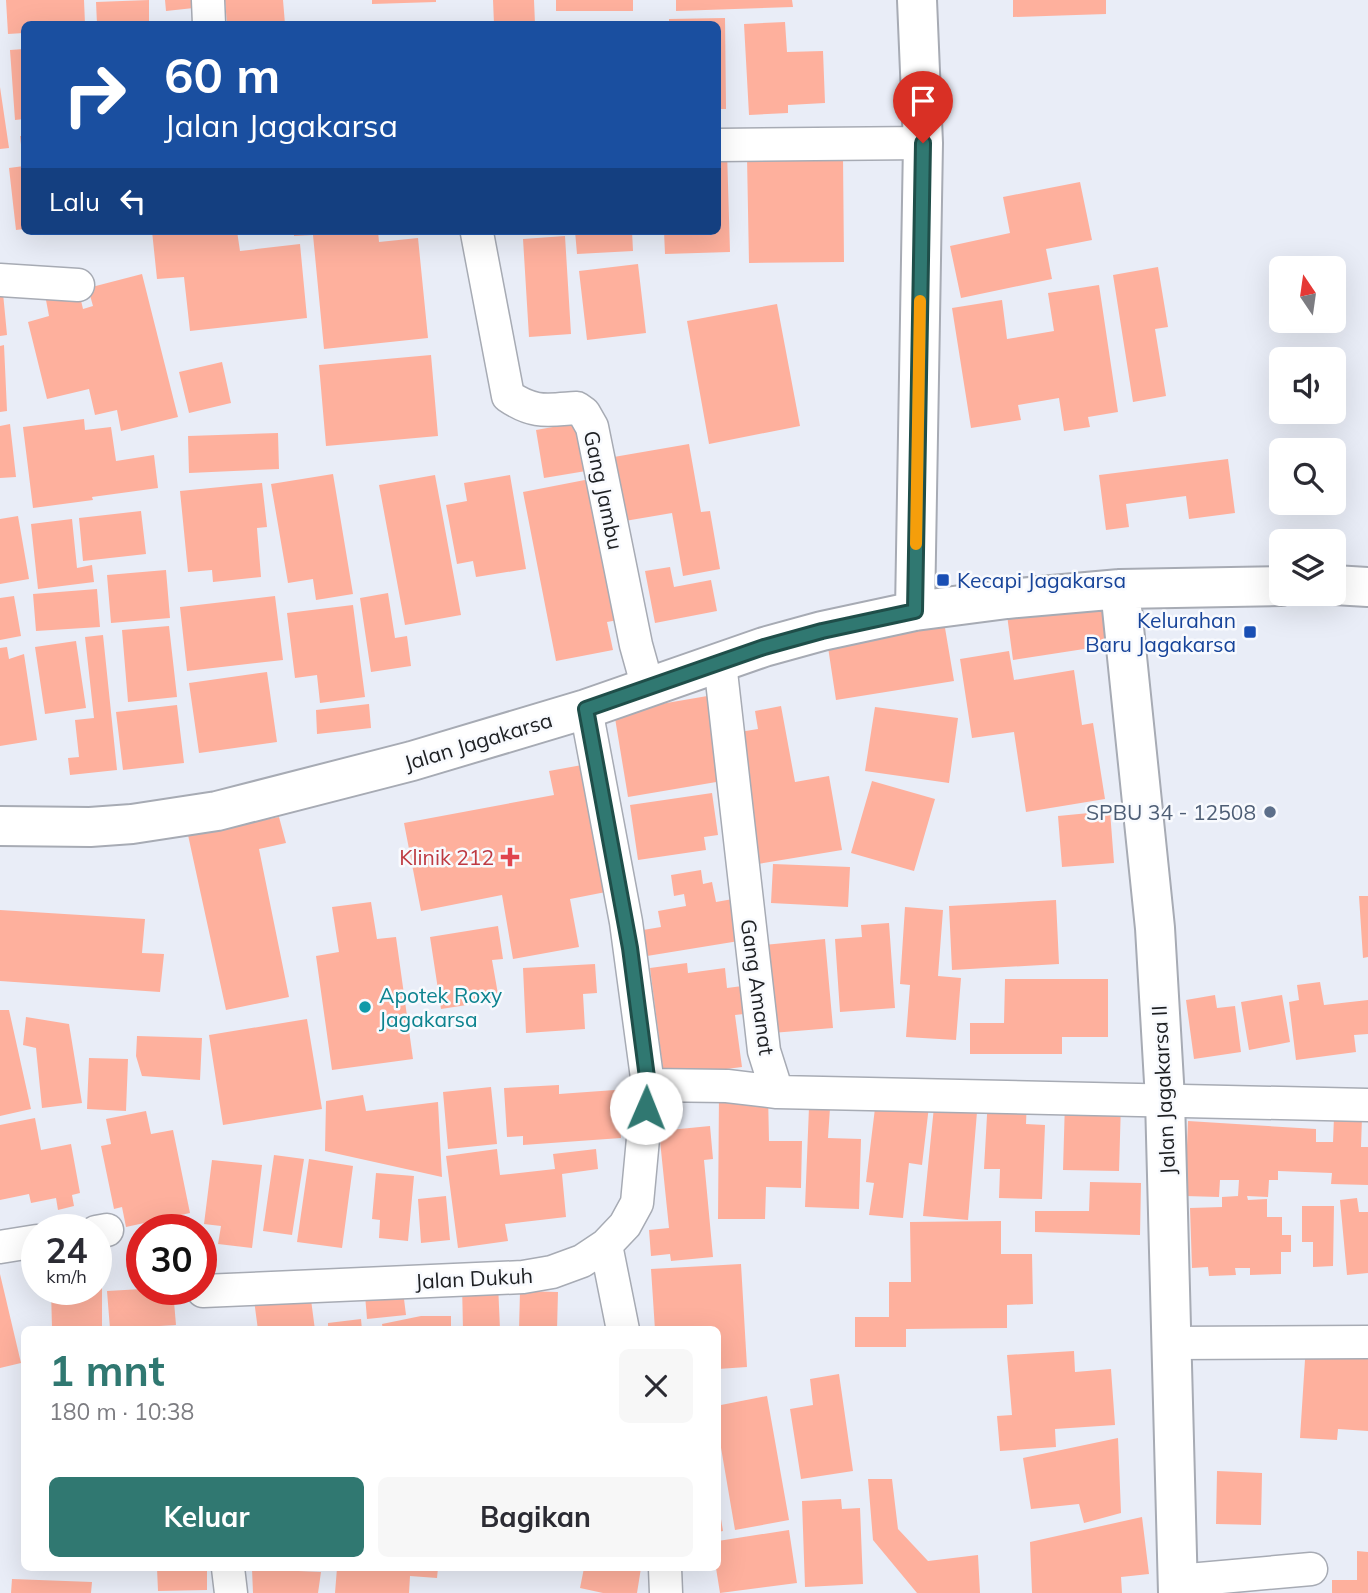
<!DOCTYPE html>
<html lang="id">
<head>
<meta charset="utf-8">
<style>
  body { margin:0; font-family:Mulish,sans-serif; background:#f7f7f7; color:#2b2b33; height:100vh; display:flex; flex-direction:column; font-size:26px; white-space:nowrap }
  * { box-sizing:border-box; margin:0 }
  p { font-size:23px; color:#7c7c81 }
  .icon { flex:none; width:38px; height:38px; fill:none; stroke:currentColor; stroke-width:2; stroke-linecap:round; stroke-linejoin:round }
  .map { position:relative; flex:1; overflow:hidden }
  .panel { position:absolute; left:21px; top:1326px; width:700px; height:245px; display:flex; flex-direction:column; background:#fff; border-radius:10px; box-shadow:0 7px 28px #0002 }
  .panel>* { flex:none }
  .guide { position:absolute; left:21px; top:21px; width:700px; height:214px; border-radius:10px; box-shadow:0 7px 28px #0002; background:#1a4fa0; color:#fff; overflow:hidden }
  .needle { width:46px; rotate:347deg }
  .controls { position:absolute; left:1269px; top:256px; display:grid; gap:14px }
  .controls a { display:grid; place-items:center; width:77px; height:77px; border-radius:10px; background:#fff; box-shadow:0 7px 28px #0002; font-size:35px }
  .speed { position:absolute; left:21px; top:1214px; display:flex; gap:14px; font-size:35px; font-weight:700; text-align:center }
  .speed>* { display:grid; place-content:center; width:91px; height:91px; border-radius:50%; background:#fff; box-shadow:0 7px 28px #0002; line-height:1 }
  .speed small { font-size:18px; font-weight:400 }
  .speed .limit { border:10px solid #d22; background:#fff; color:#111 }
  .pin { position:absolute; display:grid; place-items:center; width:60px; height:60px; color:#fff; margin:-72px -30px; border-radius:50% 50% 50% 0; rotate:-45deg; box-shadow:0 0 7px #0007 }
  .pin .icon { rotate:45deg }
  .me { position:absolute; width:77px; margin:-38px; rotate:1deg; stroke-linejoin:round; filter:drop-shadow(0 0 5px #0008) }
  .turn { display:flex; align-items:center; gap:24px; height:147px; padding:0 28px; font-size:32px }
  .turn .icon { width:91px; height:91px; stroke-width:2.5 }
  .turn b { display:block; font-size:49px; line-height:60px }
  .then { display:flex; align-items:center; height:66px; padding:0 28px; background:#0003; gap:14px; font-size:26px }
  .round { display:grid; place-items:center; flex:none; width:74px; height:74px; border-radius:10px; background:#f7f7f7 }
  .summary { display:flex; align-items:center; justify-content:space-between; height:119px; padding:0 28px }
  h1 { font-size:42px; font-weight:700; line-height:52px; color:#307871 }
  .button { display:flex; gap:14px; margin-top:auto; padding:14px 28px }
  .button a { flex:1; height:80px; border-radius:10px; background:#307871; color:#fff; font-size:28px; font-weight:700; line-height:80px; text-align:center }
  .button a+a { background:#f7f7f7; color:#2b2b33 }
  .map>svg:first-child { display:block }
  .building { fill:#feb09d }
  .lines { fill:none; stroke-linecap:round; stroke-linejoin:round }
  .street-casing { stroke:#a7abb4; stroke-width:35 }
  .secondary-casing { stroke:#a7abb4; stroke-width:42 }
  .street { stroke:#fff; stroke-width:32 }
  .secondary { stroke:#fff; stroke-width:38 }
  .route-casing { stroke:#1f4e49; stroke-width:18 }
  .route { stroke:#307871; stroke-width:12 }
  .slow { stroke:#f59e0b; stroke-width:12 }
  .transit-dot { fill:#1a4fb4; stroke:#f8fafe; stroke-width:2.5 }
  .service-dot { fill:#5c6f8a; stroke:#f8fafe; stroke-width:2.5 }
  .health-dot { fill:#e0444e; stroke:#f8fafe; stroke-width:2.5 }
  .culture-dot { fill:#0f9aa8; stroke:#f8fafe; stroke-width:2.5 }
  .labels { text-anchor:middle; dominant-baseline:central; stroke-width:5; stroke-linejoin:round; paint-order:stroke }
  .street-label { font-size:21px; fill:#1d1f22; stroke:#f8fafe }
  .transit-label { font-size:21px; fill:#164399; stroke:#f8fafe; text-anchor:start }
  .service-label { font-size:21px; fill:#4e5e75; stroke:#f8fafe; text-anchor:end }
  .health-label { font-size:21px; fill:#be3a42; stroke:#f8fafe; text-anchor:end }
  .culture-label { font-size:21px; fill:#0d838f; stroke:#f8fafe; text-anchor:start }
</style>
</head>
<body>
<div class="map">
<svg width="1368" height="1593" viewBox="0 0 1368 1593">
  <rect width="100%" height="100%" fill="#e9edf7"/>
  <path class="building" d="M6,0h78l1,24h-61v9l-16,1z
    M149,0v24h-52l-1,-22z
    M165,0h37l1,7 -37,4z
    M225,0h58l2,24h-58z
    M372,0h64v2l-64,2z
    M493,0h41l1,24h-41z
    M556,0h77v11h-77z
    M676,0h116l1,7 -117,4z
    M1013,0h93v14l-93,3z
    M725,18l1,91h-8v-85h-49v-5z
    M785,22l2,30 36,-1 2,52 -37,2v8l-39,2 -5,-91z
    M24,49v70l-9,1 -5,-70z
    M0,87l9,61 -9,1z
    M20,136h4v26h-1z
    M718,151h9l3,101 -65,2 -1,-23h54z
    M843,156l1,106 -95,1 -2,-106z
    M24,166v63l-8,1 -7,-62z
    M1080,182l12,58 -46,9 6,30 -91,19 -11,-52 60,-13 -7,-36z
    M152,231h85l3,20 60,-7 7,74 -117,13 -6,-54 -27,2z
    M294,231h84l1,11 39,-4 10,100 -104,11 -11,-114 -19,1z
    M575,231h57l1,20 -56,3z
    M565,236l6,98 -42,3 -6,-98z
    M638,264l8,69 -59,7 -8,-69z
    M1158,267l10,60 -13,2 11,67 -33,6 -20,-127z
    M142,274l36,143 -57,14 -4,-21 -22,5 -6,-26 -42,10 -19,-77 21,-6 -3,-16 33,-8 4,17 10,-3 -5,-18z
    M1099,285l19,127 -30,5 2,10 -26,4 -5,-33 -41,7 3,15 -50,8 -19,-120 50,-8 5,39 47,-8 -6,-38z
    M0,293h3l4,42 -7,1z
    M777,304l23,122 -91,18 -22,-123z
    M4,345l3,66 -7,1v-66z
    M431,355l7,81 -112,10 -7,-81z
    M222,362l9,41 -42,10 -10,-41z
    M84,419l1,11 26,-3 5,34 38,-6 4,33 -66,9 1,3 -60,8 -10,-81z
    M581,422l17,47 -54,9 -8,-48z
    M10,424l6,53 -16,1v-52z
    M278,433l1,36 -90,4 -1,-37z
    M689,444l12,68 9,-1 10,58 -37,7 -11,-63 -53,9 -11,-64z
    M1228,459l7,54 -46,6 -3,-23 -60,8 3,23 -23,3 -7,-55z
    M333,474l20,120 -37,6 -3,-21 -25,4 -17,-99z
    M435,475l26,140 -56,10 -26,-140z
    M510,475l16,94 -50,8 -3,-16 -16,3 -11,-59 21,-4 -3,-18z
    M590,479l28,141 -11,2 6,28 -57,11 -33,-169z
    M262,483l5,44 -10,1 4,49 -48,5 -1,-12 -24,2 -8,-81z
    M141,511l5,43 -63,7 -4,-43z
    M18,516l11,63 -29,5v-65z
    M72,519l5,49 15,-3 2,17 -56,7 -7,-65z
    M670,567l4,20 37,-7 6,31 -62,12 -10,-52z
    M166,570l4,48 -59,5 -4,-48z
    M97,589l3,38 -64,4 -3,-37z
    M388,593l7,45 12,-2 4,30 -40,6 -11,-74z
    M14,596l7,40 -21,4v-42z
    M275,596l8,64 -96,11 -7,-64z
    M1103,601l7,44 -97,15 -6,-45z
    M353,605l12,92 -45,6 -3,-28 -22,3 -8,-65z
    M943,616l11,65 -118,19 -10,-66z
    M169,626l8,71 -49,5 -6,-72z
    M103,635l14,135 -47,5 -2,-17 11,-1 -4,-37 19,-2 -9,-81z
    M76,641l10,67 -41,6 -10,-67z
    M7,647l2,12 15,-5 13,86 -37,6v-98z
    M1009,651l5,29 60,-10 8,55 11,-2 12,76 -79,13 -12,-80 -42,6 -12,-79z
    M267,672l10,70 -78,11 -10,-70z
    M719,694l15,85 -106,18 -14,-85z
    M369,704l2,24 -54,6 -1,-24z
    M177,705l7,58 -61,7 -7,-58z
    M781,706l14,76 34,-6 13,74 -84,14 -25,-131 25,-4 -3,-18z
    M875,707l83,11 -9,65 -84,-12z
    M593,763l23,127 -46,9 9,48 -66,12 -11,-64 -81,16 -17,-88 150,-28 -5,-24z
    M872,781l63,18 -21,72 -63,-18z
    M712,793l6,42 -14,2 2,13 -68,10 -8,-55z
    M1110,811l4,52 -52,4 -4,-51z
    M279,817l7,26 -27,6 30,148 -63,13 -38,-175z
    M773,864l77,3 -2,40 -77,-4z
    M701,870l2,14 9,-2 4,20 28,-5 7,42 -104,17 -4,-26 18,-3 -3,-16 28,-5 -2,-12 -10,2 -3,-21z
    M1359,896h9v61l-5,1z
    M1056,900l3,64 -107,6 -3,-64z
    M371,902l6,37 19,-2 17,122 -81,11 -16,-114 23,-4 -7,-45z
    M905,907l38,3 -5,66 23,2 -5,62 -50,-3 4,-52 -10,-1z
    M0,910l145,9 -3,34 22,1 -4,38 -160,-11z
    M889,923l6,85 -55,4 -5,-73 27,-2 -1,-12z
    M498,926l5,33 -11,1 7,40 -58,9 -11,-72z
    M825,939l8,89 -61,5 -8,-88z
    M687,963l1,10 37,-5 2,20 23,-3 3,28 -18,2 7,52 -78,10 -14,-109z
    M595,964l2,29 -14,1 2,35 -59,4 -3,-65z
    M1005,979h103v58h-46v17h-92v-31h34z
    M1320,982l4,23 44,-5v34l-14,1 2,17 -60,8 -7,-58 10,-2 -2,-15z
    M1215,995l2,13 18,-2 6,46 -47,7 -8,-59z
    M1282,995l8,47 -41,8 -8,-48z
    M0,1010h9l22,99 -31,7z
    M26,1017l43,7 13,79 -40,5 -6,-60 -13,-3z
    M307,1019l15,90 -99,16 -14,-90z
    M137,1036l65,2 -2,42 -58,-4 -6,-20z
    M89,1058l39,1 -2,52 -39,-2z
    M559,1085v9l70,-5 2,35h-11l1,14 -98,7v-9l-16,1 -3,-49z
    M491,1087l6,57 -49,5 -5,-57z
    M719,1093h49l1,48h33l-1,47 -35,-1 -1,32h-47z
    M363,1095l3,16 72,-9 4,75 -117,-26 1,-50z
    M935,1097l43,3 -10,120 -45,-4z
    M988,1097l39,1 -1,26 19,1 -3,74 -43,-1 1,-29h-16z
    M876,1100l53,6 -7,59 -13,-2 -6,55 -34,-3 5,-32 -8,-1z
    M1065,1101l56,2 -2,68 -56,-1z
    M809,1107l21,1 -2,30 33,1 -2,70 -54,-2z
    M146,1111l5,23 22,-4 17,83 -64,14 -4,-20 -8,2 -13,-63 10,-2 -5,-25z
    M1334,1117h28l-1,30h7v38l-37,-1 1,-11 -54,-2v9h-9l-1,17 -21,-1 1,4 19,-1v18h15v18h9v17h-10v22l-31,1v-7h-15l1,7 -27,1 -1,-9 -16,1 -2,-60 32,-1v-10l16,-1 1,-16h-19l-1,17 -34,-1 3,-75 128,8v13h17z
    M35,1118l6,32 30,-6 9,49 -8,2 2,11 -16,4 -2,-12 -25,5 -2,-9 -29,6v-75z
    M710,1126l3,33 -9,1 9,97 -42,4 -1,-7 -19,2 -2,-26 20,-2 -10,-97z
    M497,1149l3,26 55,-6 -2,-15 43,-5 2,20 -36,5 4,43 -61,7 3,17 -50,7 -12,-92z
    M274,1155l30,4 -12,76 -29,-4z
    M309,1159l44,7 -11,82 -45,-6z
    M212,1160l50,5 -10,83 -34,-4 3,-18 -17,-2z
    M376,1173l38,3 -6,65 -29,-3 1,-18 -8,-1z
    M1090,1182l51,1 -1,52 -105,-3v-21h54z
    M446,1196l4,44 -29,3 -3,-44z
    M1357,1198l2,14h9v61l-21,2 -7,-75z
    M1302,1206h32l-1,60 -20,1v-25h-11z
    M1001,1221v33h31l1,50 -26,1v23l-101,1v18h-51v-30h34v-35h22l-1,-60z
    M135,1255h7v28h-3z
    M96,1259h4l-1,23h-3z
    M741,1264l6,103 -29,2v-39h-63l-4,-61z
    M0,1274l21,89 -21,5z
    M498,1283l2,47h-37l-1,-46z
    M96,1286h6v41l-50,1 -1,-38h45z
    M142,1289l31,1 3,35 -66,4 -3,-38z
    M403,1291l3,24 -39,4 -2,-24z
    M520,1291l38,1 -1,38h-38z
    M310,1292l5,38h-57l-4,-30z
    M421,1316h30v14h-68l-1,-6z
    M361,1319l1,11h-34v-7z
    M1306,1344l62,5v82l-30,-2 -1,11 -37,-2z
    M1074,1351l1,21 36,-3 4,56 -60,4 1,18 -56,4 -3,-35 15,-1 -5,-60z
    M839,1374l14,97 -52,8 -11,-70 23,-4 -3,-26z
    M718,1384h2l1,21 46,-9 22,124 -54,10 -17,-100z
    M1118,1438l3,75 -37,10 -5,-19 -48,5 -8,-51z
    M1217,1471l45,2 -1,52 -45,-1z
    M868,1479h24l6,50 30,32 50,-6 2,38h-63l-44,-53z
    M841,1499l1,10 18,-1 3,76 -58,3 -3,-86z
    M718,1501l5,30 -5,1z
    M1142,1517l7,57 -28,3 1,16h-90l-2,-51z
    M789,1530l8,53 -77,10 -4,-25 2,-27z
    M1357,1551l11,1v41h-36v-13h25z
    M157,1568h50v22l-49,1z
    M337,1568h101l-1,10 -27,-2 -1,17h-74z
    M584,1568h57l-4,25h-34l-23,-5z
    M252,1569l69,3 -3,21h-65z
    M12,1579l80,3 -1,11h-80z"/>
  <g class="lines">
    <g class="street-casing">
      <path id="street" d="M208,0l1,24
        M718,145l205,-2
        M477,233l31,163c26,18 39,14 69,12l7,5 8,14 44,218 12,43
        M0,280l78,5
        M720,663l44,388 13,41
        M648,1085l79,1 50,6 591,13
        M96,1232l11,-2
        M606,1245l17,85
        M0,1247l37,-6
        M203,1291l320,-14 29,-5 30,-11 24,-16 19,-20 12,-22 11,-118 -22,-163 -40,-213
        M1171,1343l197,-1
        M228,1568l3,25
        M665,1568l1,25
        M1177,1581l134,-12"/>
    </g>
    <g class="secondary-casing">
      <path id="secondary" d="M1334,585l34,2
        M1120,589l35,339 10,171 13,494
        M915,611l8,-468 -6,-143
        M0,826l90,1 42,-3 85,-13 195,-50 174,-52 178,-62 58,-16 93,-20 92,-12 113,-10 161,-3"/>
    </g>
    <use href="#street" class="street"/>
    <use href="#secondary" class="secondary"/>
  </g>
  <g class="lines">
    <g class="route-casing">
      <path id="route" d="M646,1108l2,-23 -18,-137 -44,-239 178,-62 58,-16 93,-20 8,-468"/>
    </g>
    <use href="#route" class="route"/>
    <path class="slow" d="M916,544l4,-243"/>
  </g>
  <g class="transit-dot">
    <rect x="936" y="573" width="14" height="14" rx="3.5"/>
    <rect x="1243" y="625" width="14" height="14" rx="3.5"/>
  </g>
  <circle class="service-dot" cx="1270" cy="812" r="7"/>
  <path class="health-dot" d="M506.5 846.5h7v7h7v7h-7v7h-7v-7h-7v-7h7z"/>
  <circle class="culture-dot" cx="365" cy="1007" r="7"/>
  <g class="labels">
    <g class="street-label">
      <text transform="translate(604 490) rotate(78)">Gang Jambu</text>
      <text transform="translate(478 741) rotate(-17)">Jalan Jagakarsa</text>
      <text transform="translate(758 987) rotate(82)">Gang Amanat</text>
      <text transform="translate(1163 1090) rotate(-93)">Jalan Jagakarsa II</text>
      <text transform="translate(474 1278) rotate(-3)">Jalan Dukuh</text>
    </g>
    <g class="transit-label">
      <text x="957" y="580">Kecapi Jagakarsa</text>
      <text x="1236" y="620" text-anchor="end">Kelurahan<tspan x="1236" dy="24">Baru Jagakarsa</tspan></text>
    </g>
    <g class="service-label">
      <text x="1256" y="812">SPBU 34 - 12508</text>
    </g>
    <g class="health-label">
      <text x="494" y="857">Klinik 212</text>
    </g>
    <g class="culture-label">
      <text x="379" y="995">Apotek Roxy<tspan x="379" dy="24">Jagakarsa</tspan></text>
    </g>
  </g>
</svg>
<div class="controls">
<a><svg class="needle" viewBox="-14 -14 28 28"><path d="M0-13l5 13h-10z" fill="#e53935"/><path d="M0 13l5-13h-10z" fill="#7c7c81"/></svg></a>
<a><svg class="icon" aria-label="sound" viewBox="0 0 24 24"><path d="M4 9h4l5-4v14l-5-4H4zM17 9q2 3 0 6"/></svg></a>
<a><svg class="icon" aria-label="search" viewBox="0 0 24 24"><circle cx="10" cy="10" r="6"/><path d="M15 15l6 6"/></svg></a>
<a><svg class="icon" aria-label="layers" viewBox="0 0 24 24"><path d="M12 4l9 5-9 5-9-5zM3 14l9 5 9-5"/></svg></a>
</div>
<div class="speed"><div>24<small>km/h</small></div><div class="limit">30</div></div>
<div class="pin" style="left:923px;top:143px;background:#d93025"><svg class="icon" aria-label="arrive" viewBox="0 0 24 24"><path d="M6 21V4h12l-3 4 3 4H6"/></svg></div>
<svg class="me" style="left:646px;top:1108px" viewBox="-20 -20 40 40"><circle r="19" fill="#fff"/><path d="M0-13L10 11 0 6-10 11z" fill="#307871"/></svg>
<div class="guide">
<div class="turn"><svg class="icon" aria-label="right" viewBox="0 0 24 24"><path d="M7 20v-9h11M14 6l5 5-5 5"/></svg><div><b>60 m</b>Jalan Jagakarsa</div></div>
<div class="then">Lalu<svg class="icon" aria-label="left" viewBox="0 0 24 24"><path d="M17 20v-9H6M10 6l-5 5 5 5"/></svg></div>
</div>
<section class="panel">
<div class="summary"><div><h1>1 mnt</h1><p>180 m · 10:38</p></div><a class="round"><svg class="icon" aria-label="close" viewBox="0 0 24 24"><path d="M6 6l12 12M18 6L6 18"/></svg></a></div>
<div class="button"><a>Keluar</a><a>Bagikan</a></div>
</section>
</div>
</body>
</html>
